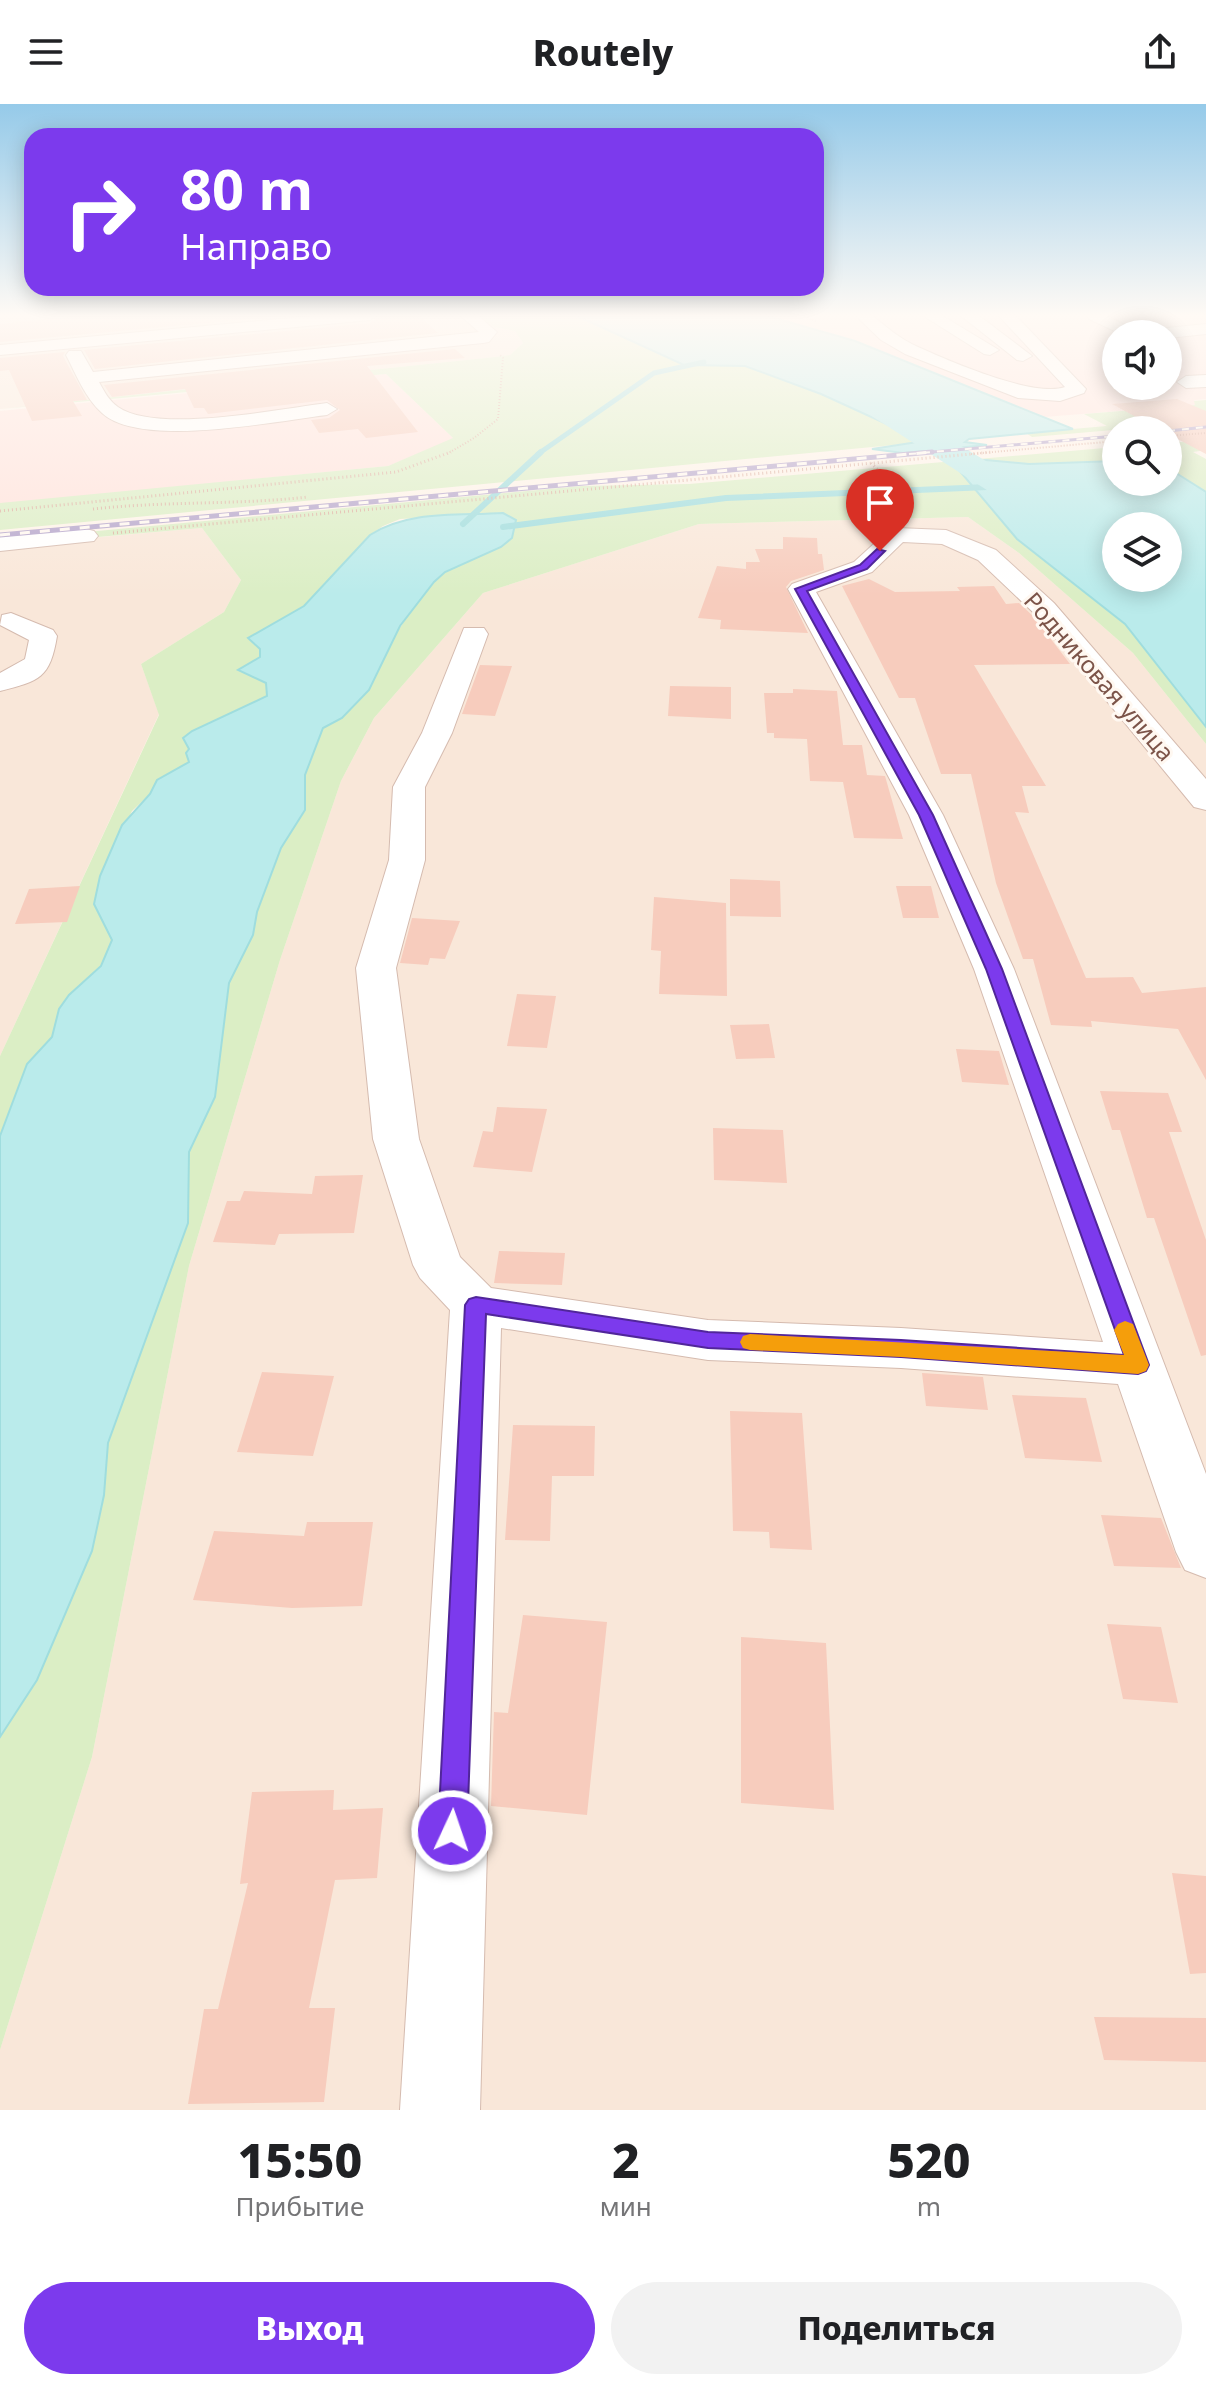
<!DOCTYPE html>
<html lang="ru">
<head>
<meta charset="utf-8">
<style>
  body { margin:0; font-family:"Noto Sans",sans-serif; background:#f2f2f2; color:#202124; height:100vh; display:flex; flex-direction:column; font-size:30px; white-space:nowrap }
  * { box-sizing:border-box; margin:0 }
  p { font-size:26px; color:#757577 }
  .icon { flex:none; width:44px; height:44px; fill:none; stroke:currentColor; stroke-width:2; stroke-linecap:round; stroke-linejoin:round }
  .map { position:relative; height:2006px; overflow:hidden }
  .details { display:flex; flex-direction:column; background:#fff; flex:1 }
  .details>* { flex:none }
  .banner { position:absolute; left:24px; top:24px; width:800px; height:168px; border-radius:24px; box-shadow:0 4px 20px #0003; background:#7c3aed; color:#fff; overflow:hidden }
  .fabs { position:absolute; left:1102px; top:216px; display:grid; gap:16px }
  .fabs a { display:grid; place-items:center; width:80px; height:80px; border-radius:50%; background:#fff; box-shadow:0 4px 20px #0003; font-size:40px }
  .pin { position:absolute; display:grid; place-items:center; width:68px; height:68px; color:#fff; margin:-82px -34px; border-radius:50% 50% 50% 0; rotate:-45deg; box-shadow:0 0 8px #0007 }
  .pin .icon { rotate:45deg }
  .me { position:absolute; width:88px; margin:-44px; rotate:3deg; stroke-linejoin:round; filter:drop-shadow(0 0 6px #0008) }
  .turn { display:flex; align-items:center; gap:28px; height:168px; padding:0 24px; font-size:36px }
  .turn .icon { width:104px; height:104px; stroke-width:2.5 }
  .turn b { display:block; font-size:56px; line-height:68px }
  .eta { display:flex; justify-content:space-evenly; align-items:center; height:136px; text-align:center }
  .eta b { font-size:48px; font-weight:800; line-height:56px }
  .cta { display:flex; gap:16px; margin-top:auto; padding:16px 24px }
  .cta a { flex:1; height:92px; border-radius:48px; background:#7c3aed; color:#fff; font-size:32px; font-weight:800; line-height:92px; text-align:center }
  .cta a+a { background:#f2f2f2; color:#202124 }
  header { display:flex; justify-content:space-between; align-items:center; height:104px; padding:0 24px; background:#fff; font-size:36px; font-weight:800 }
  .map>svg:first-child { display:block }
  .residential { fill:#f9e7d9 }
  .commercial { fill:#ffe2dc; fill-rule:evenodd }
  .green { fill:#dbeec5 }
  .water { fill:#baebeb; stroke:#9fddde; stroke-width:2; fill-rule:evenodd }
  .lines { fill:none; stroke-linecap:round; stroke-linejoin:round }
  .stream-far1 { stroke:#9fddde; stroke-width:5 }
  .stream { stroke:#9fddde; stroke-width:6 }
  .river { fill:#baebeb; fill-rule:evenodd }
  .building { fill:#f7ccbd }
  .minor-casing { stroke:#d5bbaf; stroke-width:2 }
  .path-far1 { stroke:#ddaf9f; stroke-width:2; stroke-dasharray:1 2; stroke-linecap:butt }
  .path { stroke:#ddaf9f; stroke-width:3; stroke-dasharray:1 3; stroke-linecap:butt }
  .minor { fill:#fff; fill-rule:evenodd }
  .rail-far1-casing { stroke:#b4a4cb; stroke-width:3 }
  .rail-casing { stroke:#b4a4cb; stroke-width:5 }
  .rail-far1 { stroke:#fff8f1; stroke-width:2; stroke-dasharray:7; stroke-linecap:butt }
  .rail { stroke:#fff8f1; stroke-width:3; stroke-dasharray:10; stroke-linecap:butt }
  .route { fill:#7c3aed; stroke:#51269a; stroke-width:2 }
  .slow { fill:#f59e0b }
  .labels { text-anchor:middle; dominant-baseline:central; stroke-width:6; stroke-linejoin:round; paint-order:stroke }
  .far-street-label { font-size:24px; fill:#7c5449; stroke:#fff8f1 }
</style>
</head>
<body>
<header><svg class="icon" aria-label="menu" viewBox="0 0 24 24"><path d="M4 6h16M4 12h16M4 18h16"/></svg>Routely<svg class="icon" aria-label="share" viewBox="0 0 24 24"><path d="M12 15V3M7 8l5-5 5 5M5 13v7h14v-7"/></svg></header>
<div class="map">
<svg width="1206" height="2006" viewBox="0 0 1206 2006">
  <rect width="100%" height="100%" fill="#fef3e9"/>
  <path class="residential" d="M0,211h478l15,12 22,4 8,12 -13,12 -15,2 -495,52z
    M968,413l51,36 114,100 73,91v1366h-1206v-60l92,-293 97,-491 91,-306 61,-179 33,-63 109,-125 216,-69z
    M202,424l39,52 -17,32 -83,52 18,50 -159,342v-510z"/>
  <path class="commercial" d="M764,211h442v84l-12,1 2,5 -152,12 -189,-76zM1116,230h52v52h-52z
    M386,270l68,65 -66,27 -388,38v-93z"/>
  <path class="green" d="M478,211h97l109,50 61,1 76,28 104,48 -925,88v-27l388,-37 65,-28 -67,-64 -386,35 495,-52 15,-2 13,-12 -8,-12 -22,-4z
    M1206,296v22l-174,15 -6,-4 81,-7 -23,-12 111,-9 -1,-4z
    M1206,336v10l-13,2 13,7v33l-38,-24v-25z
    M1116,343v14l-87,3 -43,-4 -32,4 63,75 108,85 81,103v17l-73,-91 -114,-100 -51,-36 -269,7 -216,69 -109,125 -33,63 -61,179 -91,306 -97,491 -92,293v-313l37,-57 67,-185 4,-52 80,-220 1,-71 26,-55 14,-114 24,-48 4,-23 24,-64 24,-38v-35l18,-47 19,-10 74,-115 18,-21 11,-10 56,-25 11,-9 -9,-25 -103,6 -17,7 -13,9 -66,71 -55,32 11,11v9l-22,12 28,13 1,13 -75,35 -8,7 5,11v13l-32,18 -7,14 -18,17 -32,65 -6,28 18,35 -11,27 -32,29 -10,14 -7,28 -25,27 -27,72v-80l159,-341 -18,-51 83,-52 17,-32 -39,-52 -116,10 -86,2 581,-54 108,-2z"/>
  <path class="water" d="M575,211h189l91,26 218,88 -104,10 -4,3 22,3 -84,8 -31,-4 52,-8 -103,-47 -76,-28 -61,-1z
    M986,356l43,4 87,-3v21h52v-14l38,24v235l-81,-103 -108,-85 -64,-76zM1116,422h52v52h-52z
    M503,409l13,7 -4,18 -11,9 -56,25 -11,10 -34,44 -31,64 -27,28 -19,10 -18,47v35l-24,38 -24,64 -4,23 -24,48 -14,114 -26,55 -1,71 -80,220 -4,52 -12,56 -55,129 -37,57v-601l27,-72 25,-27 7,-28 10,-14 32,-29 11,-26 -18,-36 6,-28 22,-51 28,-31 7,-14 32,-18 -3,-9 3,-4 -6,-11 9,-7 75,-35 -1,-13 -28,-13 22,-13v-8l-12,-11 56,-32 66,-71c39,-25 88,-19 133,-22z"/>
  <g class="lines">
    <path class="stream-far1" d="M538,350l116,-81 50,-11"/>
    <path class="stream" d="M463,420l78,-72
      M503,423l223,-29 262,-11"/>
    <path class="river" d="M866,287l10,3 141,86 99,54v26l-13,-3 -110,-63 -137,-88 -5,-6 5,-6z"/>
  </g>
  <path class="building" d="M86,211h209l-295,27v-18z
    M381,211h37l20,18 -343,36 -11,-19 286,-27z
    M455,245l10,9 -98,8 51,66 -52,6 -8,-9 -39,4 -8,-13 18,-2 11,-8 -13,-10 -119,14 -4,-6h-10l-9,-19 -73,8 -8,-12z
    M65,248l-2,4 24,44 -14,1 9,15 -50,5 -23,-51 -9,1v-13z
    M1177,295l29,12v43l-38,-20v-4h-8l-48,-26z
    M783,433l34,1 1,16h4l2,16 -33,11 -5,6 22,46 -88,-4 1,-9 -23,-2 19,-52 29,3v-7h14l-5,-13h28z
    M869,475l26,13 65,-1 -3,-4 37,-1 12,18 13,-1 15,14 36,47 -96,1 72,121h-24l7,27 -14,-1 71,166 47,-1 9,16 64,-6v93l-28,-51 -87,-8 1,6 -41,-2 -18,-66h-10l-27,-76 -25,-109h-30l-26,-76h-16l-57,-112z
    M480,561l32,1 -17,50 -33,-2z
    M670,582l61,1v32l-63,-3z
    M793,585l44,2 6,54h19l5,30 18,1 18,63 -49,-1 -11,-56 -33,-1 -3,-42 -33,-1v-5h-7l-3,-40h29z
    M730,775l50,2 1,36 -51,-1z
    M80,782l-13,36 -52,2 14,-35z
    M896,782h35l8,32h-36z
    M654,793l72,6 1,93 -68,-2 2,-43 -10,-1z
    M412,814l48,3 -15,38 -15,-1 -2,7 -28,-2z
    M517,890l39,2 -9,52 -40,-2z
    M769,920l6,34 -39,1 -6,-34z
    M956,945l43,2 10,34 -47,-3z
    M1100,987l68,2 14,39h-13l37,108v115l-5,1 -47,-138h-7l-27,-88h-8z
    M497,1003l50,2 -15,63 -59,-5 10,-36 10,1z
    M713,1024l70,2 4,53 -73,-3z
    M363,1071l-9,58 -75,1 -4,11 -62,-3 14,-41h13l4,-10 68,3 3,-18z
    M499,1147l66,2 -3,32 -68,-2z
    M262,1268l72,4 -21,80 -76,-4z
    M922,1269l61,4 5,33 -62,-4z
    M1012,1291l74,3 16,64 -77,-4z
    M730,1307l72,2 10,137 -42,-2 -1,-16 -36,-1z
    M513,1321l82,1 -1,50h-42l-2,65 -45,-1z
    M1101,1411l60,3 20,50 -67,-2z
    M307,1418h66l-11,84 -70,2 -99,-8 21,-69 90,5z
    M523,1511l84,7 -20,193 -96,-9 3,-94 14,1z
    M1107,1520l54,3 17,76 -55,-4z
    M741,1533l85,6 8,167 -93,-7z
    M334,1686l-1,20 50,-2 -6,70 -42,2 -26,128h26l-11,94 -136,2 16,-95h14l30,-126 -8,1 12,-92z
    M1172,1769l34,3v97l-16,1z
    M1094,1913l112,1v44l-102,-2z"/>
  <g class="lines">
    <g class="minor-casing">
      <path id="minor" d="M323,211h55l-8,5 -370,35v-10z
        M460,211h17l20,17 -8,10 -6,1 -384,39c5,9 10,19 19,25 39,27 161,2 209,-4l10,6 -10,6c-51,6 -186,34 -225,-2 -17,-15 -26,-39 -36,-58l3,-4h12l12,21 386,-40z
        M855,211h17c14,12 28,24 46,32 31,14 116,51 147,40l-67,-72h17l71,74 -2,4 -24,8 -42,-3 -113,-44 -24,-14z
        M922,211h19l58,35 -9,5 -6,-1z
        M960,211h18l54,41 -9,5 -6,-1z
        M1088,211h17l37,19h-21l-32,-15z
        M1206,220v10l-38,4v-4h-19l8,-5z
        M1206,271v12l-20,1 -9,-6 9,-6z
        M897,424l49,2 50,20 58,53 152,176v31l-12,-3 -158,-192 -58,-55 -36,-16 -39,-2 -31,30 -56,20 127,223 71,154 192,505v104l-21,-8 -9,-18 -58,-168 -217,-16 -193,-8 -207,-32 -21,782h-80l50,-800 -30,-32 -7,-13 -40,-126 -17,-171 33,-108 4,-73 29,-54 42,-105h20l4,6 -36,99 -27,54v73l-29,108 23,171 41,118 31,31 217,32 193,8 202,14 -129,-373 -65,-154 -121,-226 4,-5 62,-22 35,-32z
        M86,425l8,2 4,5 -4,5 -94,10v-14z
        M11,509l42,17 4,6c-7,42 -17,45 -57,55v-18l25,-14 4,-19 -29,-15 2,-10z"/>
    </g>
    <path class="path-far1" d="M798,211l18,6
      M1168,332l38,-3
      M447,350l27,-16 24,-19 5,-61 -4,-4
      M971,350l145,-13"/>
    <path class="path" d="M871,359l15,15 -7,24 6,10
      M93,405c72,-8 143,-4 215,-12
      M0,407l396,-39 55,-20
      M113,429l880,-81"/>
    <use href="#minor" class="minor"/>
    <g class="rail-far1-casing">
      <path id="rail-far1" d="M1168,327l38,-4
        M909,350l207,-18"/>
    </g>
    <g class="rail-casing">
      <path id="rail" d="M0,431l932,-83"/>
    </g>
    <use href="#rail-far1" class="rail-far1"/>
    <use href="#rail" class="rail"/>
  </g>
  <linearGradient id="sky" x2="0" y2="1"><stop stop-color="#95cae9"/><stop offset="0.43" stop-color="#fffaf5"/><stop offset="1" stop-color="#fffaf5" stop-opacity="0"/></linearGradient>
  <rect width="1206" height="491" fill="url(#sky)"/>
  <path class="route" d="M877,445l8,2 -18,18 -60,22 126,224 69,154 147,396 -3,6 -8,3 -237,-17 -193,-9 -222,-34 -19,517 -4,10 -11,5 -10,-5 -4,-10 27,-526 4,-6 7,-2 232,35 193,8 223,15 -138,-386 -67,-154 -124,-226 65,-24z"/>
  <path class="slow" d="M1125,1217l8,3 16,41 -3,6 -8,3 -237,-17 -151,-7 -7,-2 -3,-6 3,-6 7,-2 374,21 -10,-25 4,-6z"/>
  <g class="labels">
    <g class="far-street-label">
      <text transform="translate(1100 572) rotate(49)">Родниковая улица</text>
    </g>
  </g>
</svg>
<div class="fabs">
<a><svg class="icon" aria-label="sound" viewBox="0 0 24 24"><path d="M4 9h4l5-4v14l-5-4H4zM17 9q2 3 0 6"/></svg></a>
<a><svg class="icon" aria-label="search" viewBox="0 0 24 24"><circle cx="10" cy="10" r="6"/><path d="M15 15l6 6"/></svg></a>
<a><svg class="icon" aria-label="layers" viewBox="0 0 24 24"><path d="M12 4l9 5-9 5-9-5zM3 14l9 5 9-5"/></svg></a>
</div>
<div class="pin" style="left:880px;top:447px;background:#d93025"><svg class="icon" aria-label="arrive" viewBox="0 0 24 24"><path d="M6 21V4h12l-3 4 3 4H6"/></svg></div>
<svg class="me" style="left:452px;top:1727px" viewBox="-20 -20 40 40"><circle r="17" fill="#7c3aed" stroke="#fff" stroke-width="3"/><path d="M0-11L8 9 0 5-8 9z" fill="#fff"/></svg>
<div class="banner">
<div class="turn"><svg class="icon" aria-label="right" viewBox="0 0 24 24"><path d="M7 20v-9h11M14 6l5 5-5 5"/></svg><div><b>80 m</b>Направо</div></div>
</div>
</div>
<section class="details">
<div class="eta">
<div><b>15:50</b><p>Прибытие</p></div>
<div><b>2</b><p>мин</p></div>
<div><b>520</b><p>m</p></div>
</div>
<div class="cta"><a>Выход</a><a>Поделиться</a></div>
</section>
</body>
</html>
